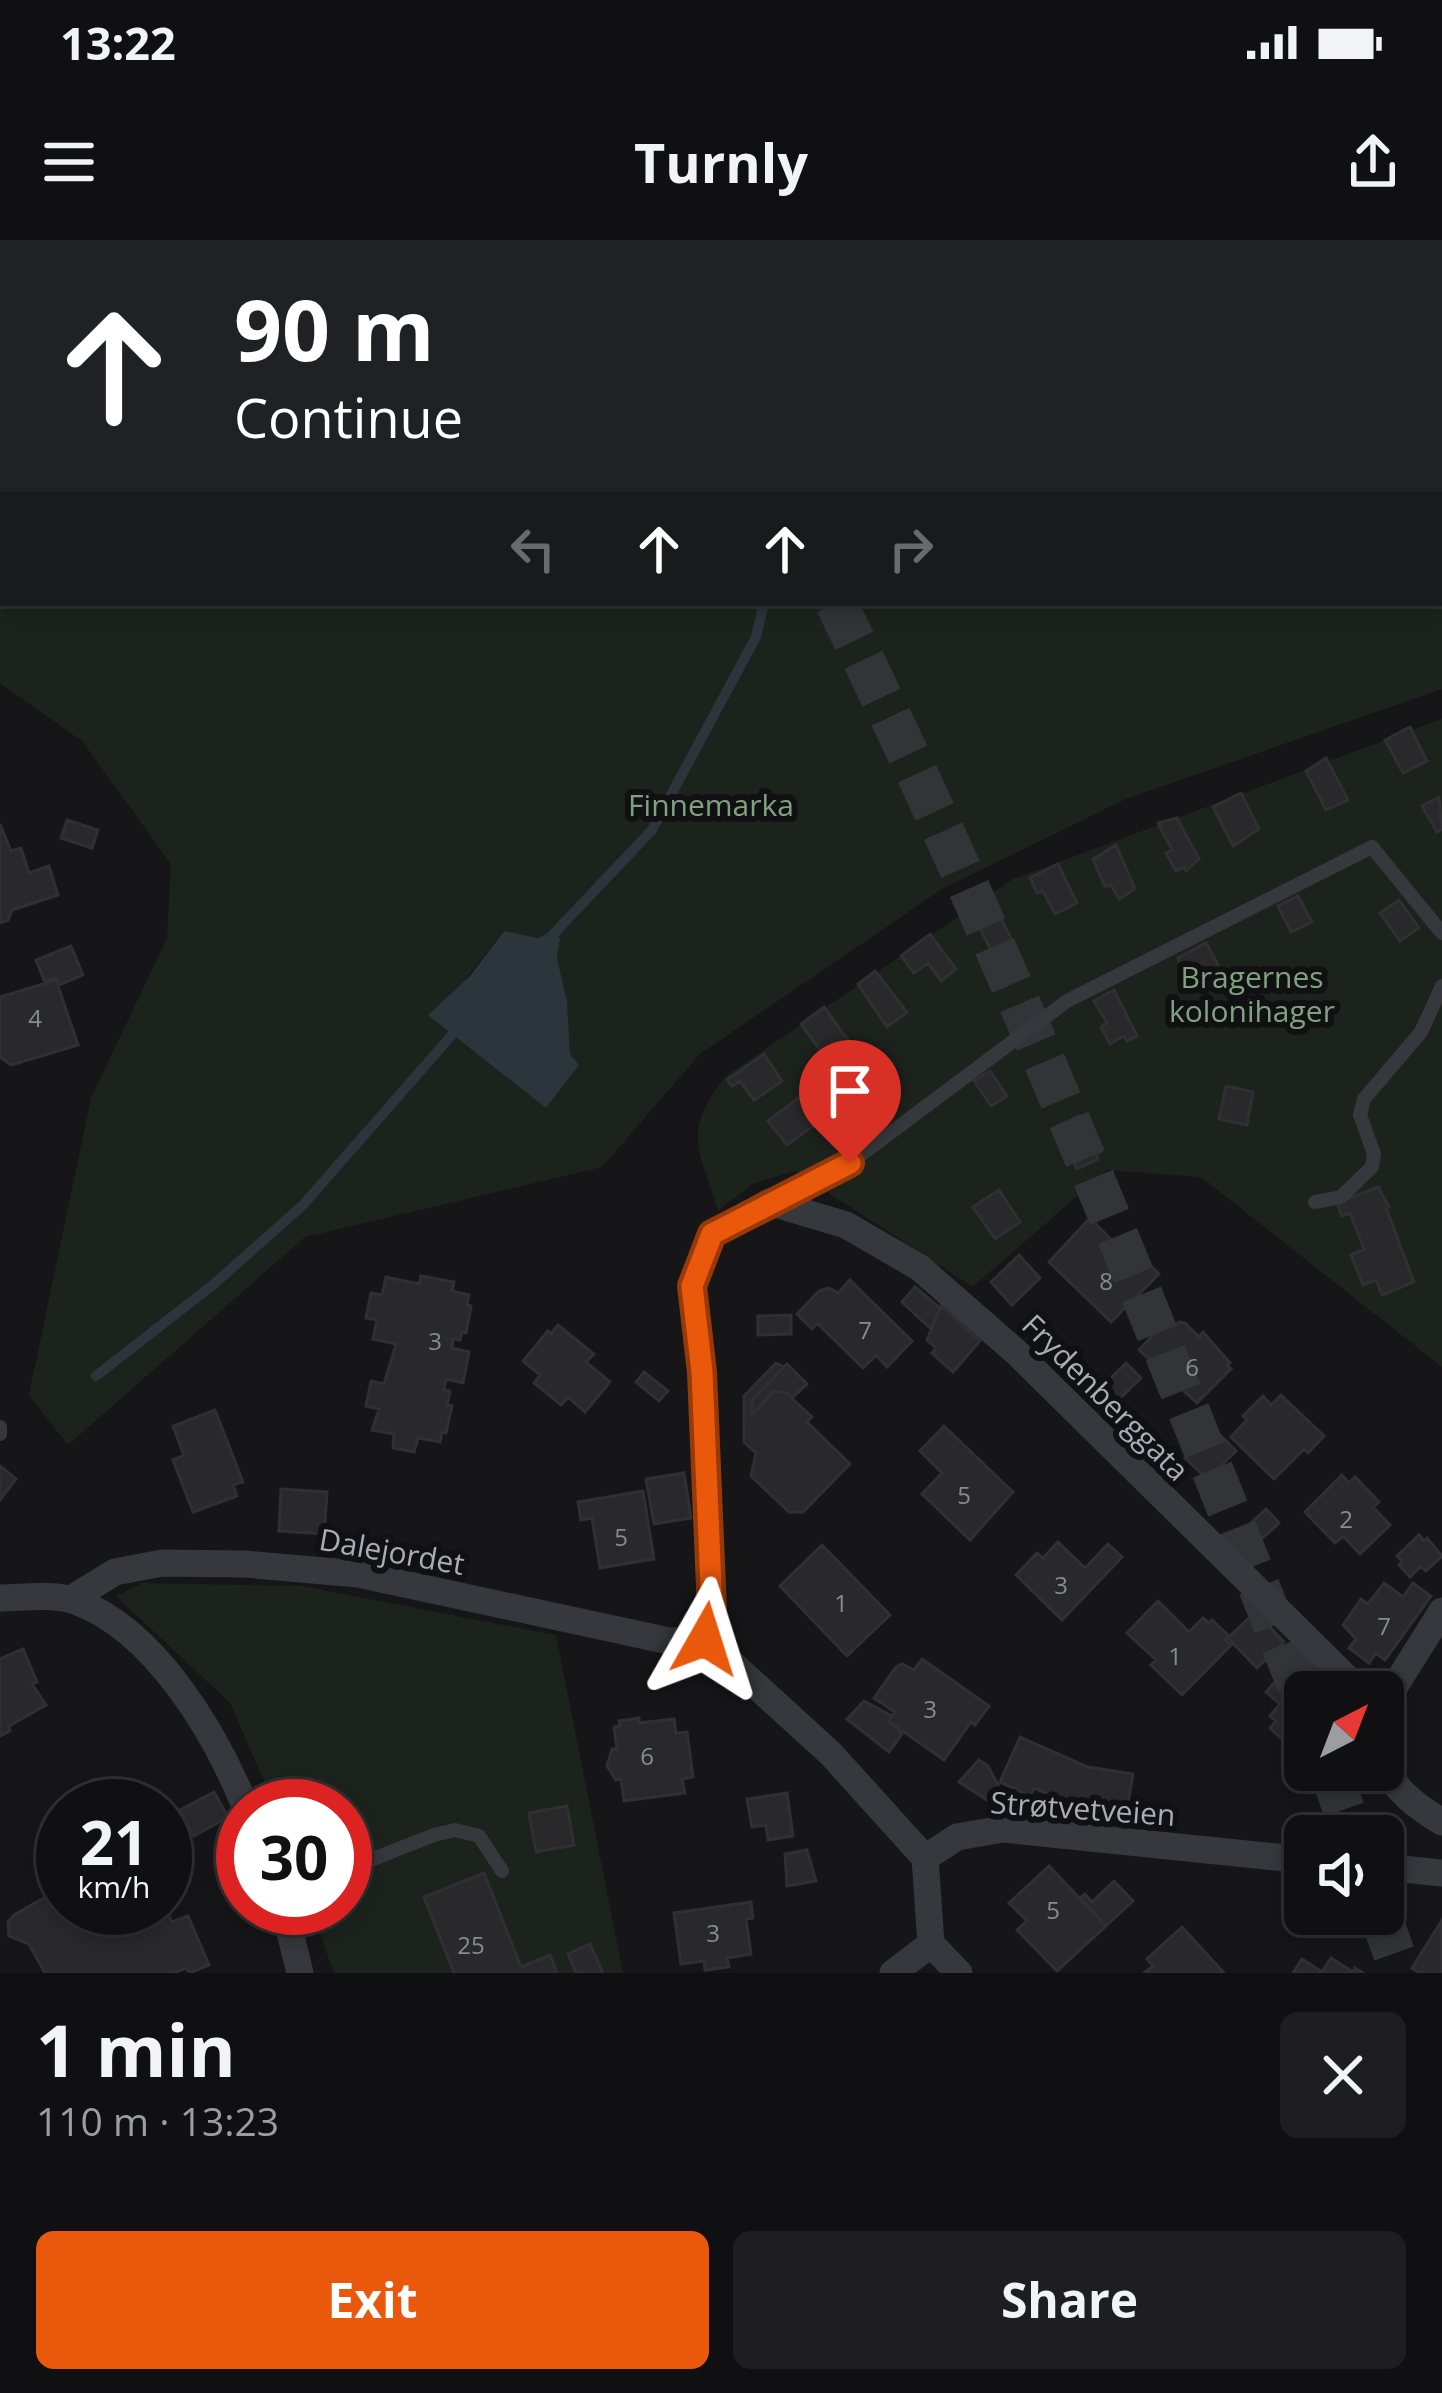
<!DOCTYPE html>
<html lang="en">
<head>
<meta charset="utf-8">
<style>
  body { margin:0; font-family:"Open Sans",sans-serif; background:#1e1e20; color:#f1f3f6; height:100vh; display:flex; flex-direction:column; font-size:45px; white-space:nowrap }
  * { box-sizing:border-box; margin:0 }
  p { font-size:39px; color:#9c9d9f }
  .icon { flex:none; width:66px; height:66px; fill:none; stroke:currentColor; stroke-width:2; stroke-linecap:round; stroke-linejoin:round }
  .map { position:relative; height:1733px; overflow:hidden }
  .side { display:flex; flex-direction:column; background:#101012; flex:1 }
  .side>* { flex:none }
  .banner { position:absolute; left:0px; top:0px; width:1443px; height:366px; box-shadow:0 6px 18px #0003,0 0 0 3px #303032; background:#202124; color:#fff; overflow:hidden }
  .needle { width:78px; rotate:42deg }
  .fabs { position:absolute; left:1284px; top:1431px; display:grid; gap:24px }
  .fabs a { display:grid; place-items:center; width:120px; height:120px; border-radius:18px; background:#101012; box-shadow:0 6px 18px #0003,0 0 0 3px #303032; font-size:60px }
  .speed { position:absolute; left:36px; top:1539px; display:flex; gap:24px; font-size:60px; font-weight:700; text-align:center }
  .speed>* { display:grid; place-content:center; width:156px; height:156px; border-radius:50%; background:#101012; box-shadow:0 6px 18px #0003,0 0 0 3px #303032; line-height:1 }
  .speed small { font-size:30px; font-weight:400 }
  .speed .limit { border:18px solid #d22; background:#fff; color:#111 }
  .pin { position:absolute; display:grid; place-items:center; width:102px; height:102px; color:#fff; margin:-123px -51px; border-radius:50% 50% 50% 0; rotate:-45deg; box-shadow:0 0 12px #0007 }
  .pin .icon { rotate:45deg }
  .me { position:absolute; width:132px; margin:-66px; rotate:6deg; stroke-linejoin:round; filter:drop-shadow(0 0 9px #0008) }
  .turn { display:flex; align-items:center; gap:42px; height:252px; padding:0 36px; font-size:54px }
  .turn .icon { width:156px; height:156px; stroke-width:2.5 }
  .turn b { display:block; font-size:84px; line-height:102px }
  .lanes { display:flex; align-items:center; height:114px; padding:0 36px; background:#0003; justify-content:center; gap:60px; direction:ltr }
  .lanes .off { opacity:.35 }
  .round { display:grid; place-items:center; flex:none; width:126px; height:126px; border-radius:18px; background:#1e1e20 }
  .summary { display:flex; align-items:center; justify-content:space-between; height:204px; padding:0 36px }
  h1 { font-size:72px; font-weight:700; line-height:90px }
  .cta { display:flex; gap:24px; margin-top:auto; padding:24px 36px }
  .cta a { flex:1; height:138px; border-radius:18px; background:#ea580c; color:#fff; font-size:48px; font-weight:700; line-height:138px; text-align:center }
  .cta a+a { background:#1e1e20; color:#f1f3f6 }
  .status { display:flex; justify-content:space-between; align-items:center; height:84px; padding:0 60px; background:#101012; direction:ltr }
  .status svg { height:33px; fill:currentColor }
  header { display:flex; justify-content:space-between; align-items:center; height:156px; padding:0 36px; background:#101012; font-size:54px; font-weight:700 }
  .map>svg:first-child { display:block }
  .green { fill:#1c231d; fill-rule:evenodd }
  .water { fill:#2c353c }
  .lines { fill:none; stroke-linecap:round; stroke-linejoin:round }
  .stream { stroke:#2c353c; stroke-width:10 }
  .building { fill:#29292c; stroke:#303034; stroke-width:3 }
  .primary-tunnel { stroke:#333438; stroke-width:42; stroke-dasharray:42 21; stroke-linecap:butt }
  .service { stroke:#37383d; stroke-width:14 }
  .minor { stroke:#37383d; stroke-width:27 }
  .route-casing { stroke:#983908; stroke-width:30 }
  .route { stroke:#ea580c; stroke-width:21 }
  .labels { text-anchor:middle; dominant-baseline:central; stroke-width:12; stroke-linejoin:round; paint-order:stroke }
  .number-label { font-size:24px; fill:#888b94 }
  .park-label { font-size:30px; fill:#7fa381; stroke:#111113 }
  .street-label { font-size:30px; fill:#a8adb8; stroke:#111113 }
</style>
</head>
<body>
<div class="status"><b>13:22</b><svg viewBox="0 0 49 12"><path d="M0 12V9h3v3zM5 12V6h3v6zM10 12V3h3v9zM15 12V0h3v12zM26 1h20v11H26zM47 4h2v5h-2z"/></svg></div>
<header><svg class="icon" aria-label="menu" viewBox="0 0 24 24"><path d="M4 6h16M4 12h16M4 18h16"/></svg>Turnly<svg class="icon" aria-label="share" viewBox="0 0 24 24"><path d="M12 15V3M7 8l5-5 5 5M5 13v7h14v-7"/></svg></header>
<div class="map">
<svg width="1442" height="1733" viewBox="0 0 1442 1733">
  <rect width="100%" height="100%" fill="#161618"/>
  <path class="green" d="M0,0h1442v449l-316,110 -184,90 -242,165 -98,113 -297,70 -237,208 -39,-50 62,-297 76,-160 4,-74 -89,-123 -82,-58zM3,3h1437v360h-1437zM504,691l34,7 13,-7 16,70 3,53 9,11 -33,43 -92,-114z
    M1442,479v648l-241,-190 -94,-7 -134,117 -178,-116 -43,13 -34,27c-19,-63 -37,-78 8,-135l287,-197z
    M142,1343l160,3 254,49 67,338h-289l-23,-65h34v-102h-70l-45,-103 -114,-107z"/>
  <path class="water" d="M504,691l34,7 13,-7 9,7 -3,20 10,43 3,53 9,11 -33,43 -118,-93 42,-39z"/>
  <g class="lines">
    <path class="stream" d="M846,3l2,-3
      M544,704l108,-114 104,-193 8,-34
      M96,1136l118,-92 89,-79 155,-177"/>
  </g>
  <path class="building" d="M1410,487l17,34 -24,12 -18,-33z
    M1326,518l22,42 -22,10 -20,-39z
    M1241,553l18,36 -26,17 -20,-39z
    M1439,557l3,32 -5,3 -15,-26z
    M1177,578l22,41 -13,12 -2,-4 -8,4 -10,-18 6,-3 -14,-27z
    M67,580l31,10 -6,18 -31,-10z
    M0,584l11,27 10,-3 8,25 20,-7 9,29 -46,15 -4,10 -8,3z
    M1116,605l19,44 -16,10 -8,-14 -6,2 -12,-28z
    M1058,624l19,39 -22,11 -12,-23 -6,2 -7,-15z
    M1298,656l14,26 -21,10 -13,-26z
    M1399,660l20,28 -19,13 -20,-28z
    M992,661l21,41 -21,10 -15,-30 -7,4 -6,-11z
    M930,694l26,35 -15,12 -13,-18 -14,10 -13,-17z
    M1206,703l18,33 -28,15 -6,-11 -4,2 -8,-24z
    M71,706l12,29 -24,10 -3,-7 -11,4 -9,-22z
    M875,731l32,41 -20,15 -29,-43z
    M56,740l22,65 -67,20 -11,-8v-60z
    M1114,750l23,46 -10,5 -3,-5 -14,8 -9,-17 6,-4 -13,-22z
    M824,767l24,33 -23,17 -24,-33z
    M764,814l18,27 -28,19 -14,-19 -8,5 -5,-6z
    M990,831l17,25 -16,10 -17,-25z
    M1226,846l27,6 -6,33 -28,-6z
    M798,858l19,25 -30,22 -19,-24z
    M1079,876l21,36 -4,2 2,5 -21,10 -19,-43z
    M1378,947l11,20 -3,1 28,74 -32,13 -6,-15 -13,5 -12,-30 13,-6 -14,-36 -8,3 -5,-13z
    M999,950l21,32 -25,17 -22,-32z
    M1090,978l45,46 7,-7 17,17 -48,48 -62,-60z
    M1019,1015l21,23 -28,27 -21,-23z
    M421,1036l33,6 -2,9 17,4 -2,10 4,1 -5,27 -4,-1 -2,8 -7,-1 -1,9 17,4 -6,31 -17,-4 -2,11 6,1 -3,14 5,1 -6,27 -4,-1 -2,10 -22,-4 -4,14 -21,-4 1,-14 -22,-4 7,-21 -13,-3 5,-25 13,3 12,-40 -23,-5 4,-19 -11,-2 5,-25 11,2 4,-18 33,7z
    M850,1040l62,61 -25,26 -11,-12 -13,13 -46,-45 -5,6 -15,-15 22,-23 10,-3 9,5z
    M915,1047l25,21 -9,21 -29,-27z
    M941,1066l39,35 -27,31 -21,-19 4,-5 -9,-8z
    M791,1075v19l-33,1v-19z
    M1166,1082l7,6 6,-6 6,1 14,14 4,-5 27,31 -3,3 4,3 -34,34 -58,-53z
    M558,1085l36,29 -8,8 24,20 -25,30 -17,-15 -7,8 -27,-22 6,-8 -17,-14 25,-30 3,3z
    M776,1123l8,4 -32,33v15l21,-23h12l27,25 -5,5 43,42 -47,48h-14l-38,-36 5,-23 -12,-11v-46z
    M1126,1123l15,15 -26,25 -14,-15z
    M787,1124l20,20 -15,14 -7,-6h-12l-21,23v-15z
    M644,1132l24,19 -9,10 -23,-19z
    M1281,1155l43,41 -16,17 -4,-4 -30,30 -43,-42 16,-17 -4,-4 20,-20 8,9z
    M215,1170l28,72 -10,3 4,11 -44,16 -20,-52 11,-5 -11,-29z
    M944,1186l69,66 -43,48 -48,-46 20,-21 -22,-22z
    M1214,1189l22,22 -29,28 -22,-21z
    M0,1226l16,13 -16,21z
    M684,1233l7,45 -37,6 -8,-45z
    M1342,1235l7,8 6,-6 24,25 -6,5 17,18 -30,29 -17,-18 -8,7 -30,-31z
    M281,1249l46,3 -3,42 -45,-3z
    M643,1251l11,68 -54,9 -8,-50 -11,2 -3,-18z
    M1266,1269l13,14 -27,25 -13,-14z
    M1419,1295l5,6 3,-3 15,18 -16,15 -5,-5 -11,11 -11,-12 3,-4 -5,-5z
    M1058,1302l27,26 23,-24 14,13 -60,63 -46,-45 21,-22 6,5z
    M822,1305l68,70 -43,41 -67,-70z
    M1384,1343l19,14 10,-14 18,13 -46,64 -9,-7 -7,10 -20,-15 7,-9 -13,-14 18,-26 7,5z
    M1158,1361l31,31 14,-14 6,5 3,-3 17,16 -4,4 6,5 -49,50 -31,-30 5,-5 -29,-27z
    M1255,1372l29,30 -27,26 -29,-30z
    M23,1409l14,33 -5,2 14,21 -37,21 1,5 -10,5v-77z
    M922,1419l67,47 -14,19 -4,-3 -27,38 -56,-39 7,-9 -21,-14 22,-31 6,-3 12,6z
    M1294,1420l10,10 6,-8 9,8 -6,7 15,14 3,-4 6,5h-32v56l-8,5 -27,-25 6,-7 -6,-5 10,-12 -14,-12z
    M864,1461l28,15 -4,5 14,13 -13,18 -42,-33z
    M639,1478v5l35,-4 2,14 11,-1 6,45 -11,2 3,14 -61,8 -3,-22 -5,1 -9,-14 5,-17h5l-3,-22 6,-1 -1,-5z
    M1020,1497l68,30 45,7 -6,34 -52,-8 -3,5 -38,-17 -4,8 -30,-14z
    M979,1520l9,6 12,23 -3,13h-7l-31,-20z
    M214,1552l14,25 -34,19 -14,-26z
    M787,1553l6,43 -25,4 -2,-15 -14,2 -5,-28z
    M567,1566l7,39 -38,7 -7,-39z
    M807,1610l9,31 -29,5 -2,-32z
    M1049,1626l57,60 -49,45 -40,-41 10,-9 -18,-18z
    M484,1633l37,94 29,-12 7,18h-103l-30,-76z
    M1114,1641l19,20 -27,25 -26,-28 5,-4 7,8z
    M63,1647v21l102,-2 7,16 16,-6 21,49 -19,8 -4,-5 -12,5h-129l-16,-29 -20,-8 -1,-14 6,-7z
    M751,1662l2,16 -7,1 5,35 -24,4 2,9 -24,3 -1,-9 -23,3 -7,-51z
    M1441,1682l1,51h-22l-8,-5z
    M1182,1687l42,46h-80l9,-7 -6,-7z
    M590,1704l13,29h-27l-8,-19z
    M1331,1718l22,14 2,-4 8,5h-70l9,-14 20,13z"/>
  <g class="lines">
    <path class="primary-tunnel" d="M658,0l1,3
      M836,363c175,358 322,729 469,1100
      M1330,1530l23,66
      M1380,1674l21,59"/>
    <path class="service" d="M774,960l68,-31 225,-168 305,-154 70,86
      M1315,962l26,-5 31,-30 2,-13 -14,-39 4,-16 57,-67 21,-46
      M0,1187v7
      M345,1630l89,-35 21,-5 24,6 23,35"/>
    <path class="minor" d="M0,1358c22,0 54,-5 75,3 79,28 140,131 170,205
      M71,1359l44,-27 47,-9 82,1 114,10 311,67 36,-2 126,115 94,104
      M705,1399l7,-28 -10,-239 -10,-86 21,-51 56,-33 77,23 74,43 96,84 345,340
      M1383,1465l59,-94
      M1383,1523c12,28 33,43 59,59
      M1383,1627l59,6
      M284,1668l16,65
      M931,1704l-6,-86 32,-21 46,-8 302,31
      M931,1704l28,29
      M893,1733l38,-29"/>
  </g>
  <g class="lines">
    <g class="route-casing">
      <path id="route" d="M705,1399l7,-28 -10,-239 -10,-86 20,-52 138,-71"/>
    </g>
    <use href="#route" class="route"/>
  </g>
  <g class="labels">
    <g class="number-label">
      <text x="35" y="777">4</text>
      <text x="1106" y="1040">8</text>
      <text x="865" y="1089">7</text>
      <text x="435" y="1100">3</text>
      <text x="1192" y="1126">6</text>
      <text x="964" y="1254">5</text>
      <text x="1346" y="1278">2</text>
      <text x="621" y="1296">5</text>
      <text x="1061" y="1344">3</text>
      <text x="841" y="1362">1</text>
      <text x="1384" y="1385">7</text>
      <text x="1175" y="1415">1</text>
      <text x="930" y="1468">3</text>
      <text x="647" y="1515">6</text>
      <text x="1053" y="1669">5</text>
      <text x="713" y="1692">3</text>
      <text x="471" y="1704">25</text>
    </g>
    <g class="park-label">
      <text x="711" y="564">Finnemarka</text>
      <text x="1252" y="736">Bragernes<tspan x="1252" dy="34">kolonihager</tspan></text>
    </g>
    <g class="street-label">
      <text transform="translate(1106 1157) rotate(45)">Frydenberggata</text>
      <text transform="translate(392 1311) rotate(10)">Dalejordet</text>
      <text transform="translate(1083 1568) rotate(4)">Strøtvetveien</text>
    </g>
  </g>
</svg>
<div class="fabs">
<a><svg class="needle" viewBox="-14 -14 28 28"><path d="M0-13l5 13h-10z" fill="#e53935"/><path d="M0 13l5-13h-10z" fill="#9c9d9f"/></svg></a>
<a><svg class="icon" aria-label="sound" viewBox="0 0 24 24"><path d="M4 9h4l5-4v14l-5-4H4zM17 9q2 3 0 6"/></svg></a>
</div>
<div class="speed"><div>21<small>km/h</small></div><div class="limit">30</div></div>
<div class="pin" style="left:850px;top:923px;background:#d93025"><svg class="icon" aria-label="arrive" viewBox="0 0 24 24"><path d="M6 21V4h12l-3 4 3 4H6"/></svg></div>
<svg class="me" style="left:705px;top:1399px" viewBox="-20 -20 40 40"><path d="M0-17L14 15 0 8-14 15z" fill="#ea580c" stroke="#fff" stroke-width="4"/></svg>
<div class="banner">
<div class="turn"><svg class="icon" aria-label="ahead" viewBox="0 0 24 24"><path d="M12 20V5M6 11l6-6 6 6"/></svg><div><b>90 m</b>Continue</div></div>
<div class="lanes"><svg class="icon off" aria-label="left" viewBox="0 0 24 24"><path d="M17 20v-9H6M10 6l-5 5 5 5"/></svg><svg class="icon" aria-label="ahead" viewBox="0 0 24 24"><path d="M12 20V5M6 11l6-6 6 6"/></svg><svg class="icon" aria-label="ahead" viewBox="0 0 24 24"><path d="M12 20V5M6 11l6-6 6 6"/></svg><svg class="icon off" aria-label="right" viewBox="0 0 24 24"><path d="M7 20v-9h11M14 6l5 5-5 5"/></svg></div>
</div>
</div>
<section class="side">
<div class="summary"><div><h1>1 min</h1><p>110 m · 13:23</p></div><a class="round"><svg class="icon" aria-label="close" viewBox="0 0 24 24"><path d="M6 6l12 12M18 6L6 18"/></svg></a></div>
<div class="cta"><a>Exit</a><a>Share</a></div>
</section>
</body>
</html>
